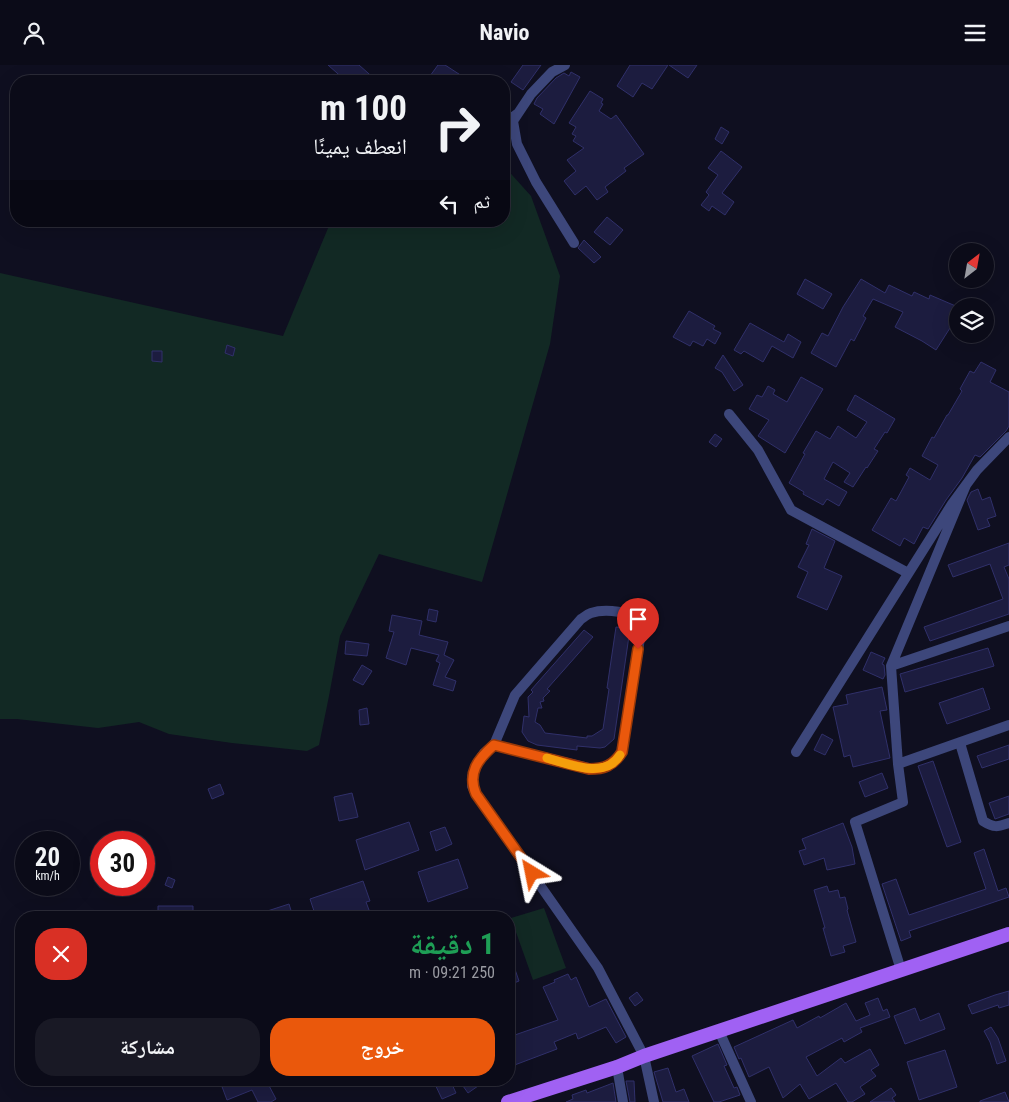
<!DOCTYPE html>
<html lang="ar">
<head>
<meta charset="utf-8">
<style>
  body { margin:0; font-family:"Roboto Condensed","Noto Naskh Arabic",sans-serif; background:#191925; color:#f1f3f6; direction:rtl; height:100vh; display:flex; flex-direction:column; font-size:19px; white-space:nowrap }
  * { box-sizing:border-box; margin:0 }
  p { font-size:16px; color:#9a9ba2 }
  .icon { flex:none; width:28px; height:28px; fill:none; stroke:currentColor; stroke-width:2; stroke-linecap:round; stroke-linejoin:round }
  .map { position:relative; flex:1; overflow:hidden; direction:ltr }
  .drawer { position:absolute; left:15px; top:846px; width:500px; height:175px; display:flex; flex-direction:column; background:#0b0b18; border-radius:20px; box-shadow:0 5px 20px #0002,0 0 0 1px #2b2b37; direction:rtl }
  .drawer>* { flex:none }
  .top-card { position:absolute; left:10px; top:10px; width:500px; height:152px; border-radius:20px; box-shadow:0 5px 20px #0002,0 0 0 1px #2b2b37; direction:rtl; background:#0b0b18; color:#f1f3f6; overflow:hidden }
  .needle { width:32px; rotate:31deg }
  .fabs { position:absolute; left:949px; top:178px; display:grid; gap:10px }
  .fabs a { display:grid; place-items:center; width:45px; height:45px; border-radius:50%; background:#0b0b18; box-shadow:0 5px 20px #0002,0 0 0 1px #2b2b37; font-size:25px }
  .speed { position:absolute; left:15px; top:766px; display:flex; gap:10px; font-size:25px; font-weight:700; text-align:center }
  .speed>* { display:grid; place-content:center; width:65px; height:65px; border-radius:50%; background:#0b0b18; box-shadow:0 5px 20px #0002,0 0 0 1px #2b2b37; line-height:1 }
  .speed small { font-size:12px; font-weight:400 }
  .speed .limit { border:8px solid #d22; background:#fff; color:#111 }
  .pin { position:absolute; display:grid; place-items:center; width:42px; height:42px; color:#fff; margin:-51px -21px; border-radius:50% 50% 50% 0; rotate:-45deg; box-shadow:0 0 5px #0007 }
  .pin .icon { rotate:45deg }
  .me { position:absolute; width:55px; margin:-28px; rotate:325deg; stroke-linejoin:round; filter:drop-shadow(0 0 4px #0008) }
  .turn { display:flex; align-items:center; gap:18px; height:105px; padding:0 20px; font-size:22px }
  .turn .icon { width:65px; height:65px; stroke-width:2.5 }
  .turn b { display:block; font-size:35px; line-height:42px }
  .then { display:flex; align-items:center; height:48px; padding:0 20px; background:#0003; gap:10px; font-size:19px }
  .round { display:grid; place-items:center; flex:none; width:52px; height:52px; border-radius:20px; background:#191925 }
  .summary { display:flex; align-items:center; justify-content:space-between; height:85px; padding:0 20px }
  h1 { font-size:30px; font-weight:700; line-height:38px; color:#1e9e55 }
  .cta { display:flex; gap:10px; margin-top:auto; padding:10px 20px }
  .cta a { flex:1; height:58px; border-radius:20px; background:#ea580c; color:#fff; font-size:20px; font-weight:700; line-height:58px; text-align:center }
  .cta a+a { background:#191925; color:#f1f3f6 }
  header { display:flex; justify-content:space-between; align-items:center; height:65px; padding:0 20px; background:#0b0b18; font-size:22px; font-weight:700 }
  .map>svg:first-child { display:block }
  .green { fill:#122924 }
  .building { fill:#1c1c3f; stroke:#30306a }
  .lines { fill:none; stroke-linecap:round; stroke-linejoin:round }
  .minor { stroke:#3d477b; stroke-width:10 }
  .major { stroke:#a061f3; stroke-width:14 }
  .route-casing { stroke:#983908; stroke-width:12 }
  .route { stroke:#ea580c; stroke-width:9 }
  .slow { stroke:#f59e0b; stroke-width:9 }
</style>
</head>
<body>
<header><svg class="icon" aria-label="menu" viewBox="0 0 24 24"><path d="M4 6h16M4 12h16M4 18h16"/></svg>Navio<svg class="icon" aria-label="person" viewBox="0 0 24 24"><circle cx="12" cy="8" r="4"/><path d="M4 21q1-7 8-7t8 7"/></svg></header>
<div class="map">
<svg width="1009" height="1037" viewBox="0 0 1009 1037">
  <rect width="100%" height="100%" fill="#0f0f20"/>
  <path class="green" d="M504,101l27,30 29,80 -10,68 -68,238 -103,-28 -39,82 -11,60 -10,49 -12,6 -75,-8 -63,-9 -30,-12 -41,6 -81,-9h-17v-446l283,63 48,-115h173z
    M544,843l22,60 -33,12 -22,-62z"/>
  <path class="building" d="M328,0h31l18,16h-31z
    M438,0h7l17,11 -4,5h-20l-8,-5z
    M523,0h18l-18,25 -12,-8z
    M630,0h38l-16,24 -10,-6 -9,14 -16,-11z
    M669,0h28l-9,13z
    M571,7l9,5 -26,47 -14,-10 3,-5 -9,-5 3,-6 19,-20 8,-5 5,3z
    M590,26l13,8 -2,4 2,1 -4,7 12,8 5,-4 28,39 -20,14 2,3 -21,16 3,5 -11,8 -11,-14 -11,9 -11,-14 12,-10 -9,-11 17,-12 -11,-7 3,-5 -4,-2 4,-7 -7,-4z
    M721,62l8,5 -7,12 -7,-5z
    M721,86l21,16 -20,26 12,9 -9,13 -13,-9 -3,5 -8,-6 8,-10 -3,-3 12,-17 -10,-7z
    M607,152l16,13 -13,15 -16,-13z
    M584,175l17,17 -7,6 -16,-15z
    M805,214l27,15 -9,15 -26,-15z
    M861,214l24,14 4,-8 23,11 2,-4 15,7 1,-4 28,12v18l-3,6 -5,-3 -14,22 -14,-9 -27,-14 8,-15 -30,-13 -10,17 3,2 -12,23 -3,-2 -15,28 -25,-14 11,-20 6,3 15,-29z
    M689,246l26,15 -2,3 8,4 -6,11 -8,-5 -4,7 -10,-5 -3,5 -17,-9z
    M750,258l34,19 4,-8 13,8 -8,16 -21,-12 -9,16 -19,-11 -3,3 -7,-4z
    M227,280l8,3 -2,8 -8,-3z
    M152,286h10v11l-10,-1z
    M723,290l20,30 -9,6 -12,-19 -7,-4z
    M981,297l15,8 -6,12 19,10v34l-3,5 -26,26 -5,-2 -13,23 -16,22 -18,29 -5,-2 -9,17 -10,-6 -4,8 -28,-16 19,-32 5,3 13,-24 -3,-2 4,-7 20,12 8,-15 -16,-9 10,-19 2,1 13,-23h1l14,-24 -2,-2 10,-18 4,2z
    M801,312l22,12 -38,64 -27,-17 11,-16 -20,-11 8,-14 5,2 6,-11 7,4 -2,4 14,8z
    M855,330l40,24 -8,14 -2,-1 -11,17 4,2 -11,17 -1,-1 -13,20 -9,-5 6,-9 -17,-11 -9,17 23,13 -8,14 -12,-7 -4,6 -20,-11 1,-2 -15,-9 16,-29 -2,-1 13,-22 14,8 8,-13 18,12 11,-16 -20,-12z
    M715,369l7,5 -6,8 -7,-5z
    M978,424l4,11 8,-3 6,19 -9,3 3,7 -12,4 -11,-30 4,-8z
    M812,464l23,12 -11,27 18,8 -15,34 -30,-13 11,-25 -10,-5 11,-22 -3,-1z
    M1009,478v22l-5,2 5,12v35l-79,27 -6,-14 79,-28 -13,-35 -37,13 -5,-12z
    M429,544l9,2 -2,11 -9,-2z
    M392,550l30,6 -3,14 29,7 -4,13 10,5 -9,17 11,4 -3,10 -20,-6 7,-22 -4,-2 3,-6 -28,-7 -5,17 -20,-7 8,-26 -5,-1z
    M616,562l14,2 -16,110 -9,8 -5,1 -23,-2v4l-40,-5 -9,-4 -6,-9 2,-16 5,1 -1,-20 5,-5 -2,-2 53,-60 9,7 -46,52 3,2 -7,7 1,3 -4,1 2,6h-4l-3,14 5,3 5,8 42,5v-2h5l11,-7 6,-40 -2,-1z
    M346,576l23,3 -2,12 -22,-2z
    M988,583l6,18 -89,26 -5,-18z
    M871,587l14,6 -3,6 2,1 1,10 -2,4 -20,-9z
    M362,600l10,6 -9,14 -10,-5z
    M882,622l5,23 -7,1 10,47 -37,9 -3,-12 -6,2 -11,-50 15,-3 -2,-9z
    M983,623l7,21 -43,15 -8,-21z
    M367,643l2,16 -9,1 -1,-15z
    M822,669l11,6 -8,15 -11,-5z
    M1009,680v14l-27,9 -5,-12z
    M933,696l28,81 -14,5 -29,-81z
    M882,708l6,15 -23,9 -6,-15z
    M220,719l4,10 -12,5 -4,-10z
    M352,728l6,24 -19,4 -5,-24z
    M1009,731v18l-14,5 -6,-16z
    M409,757l10,28 -54,20 -9,-30z
    M843,758l9,24 3,17 -28,6 -3,-12 -20,7 -5,-14 7,-2 -4,-10z
    M445,762l7,17 -16,7 -6,-19z
    M984,784l14,42 8,-3 3,9 -100,34 2,6 -10,4 -19,-57 14,-5 13,36 77,-26 -12,-36z
    M458,794l10,29 -40,14 -10,-30z
    M168,812l7,3 -3,8 -7,-3z
    M363,816l7,20 -4,1 3,8 -10,3 1,2 -8,2h-36l-6,-18z
    M827,821l2,6 9,-2 2,8 5,-1 3,12 -1,1 9,32 -13,4 2,6 -14,4 -8,-28h2l-11,-38z
    M289,839l4,13h-40l-1,-1z
    M158,841h35v9h-35z
    M509,890h1l9,26 -10,4z
    M568,909l3,6 5,-3 13,30 17,-8 20,38 -10,6 -10,-16 -28,12 -2,-6 -22,9 3,7 -45,17 -3,-9v-20l49,-17 -15,-33 12,-5 -1,-2z
    M1009,926v14l-10,3 -1,-3 -26,9 -4,-9 27,-10z
    M637,927l6,8 -8,6 -6,-8z
    M878,933l5,13 4,-2 3,8 -30,11 2,4 -18,10 -2,-4 -36,19 11,19 24,-18 4,5 25,-14 9,16 -8,5 5,6 -16,11 5,7 -13,8h-4l-12,-19 -27,16 -9,-15 -17,14 -14,-31 -20,10 -8,-19 -2,1 -5,-12 59,-27 4,8 22,-12 1,2 26,-15 10,18 14,-6 -5,-12z
    M915,943l5,13 19,-8 6,16 -40,15 -11,-28z
    M991,962l7,11 8,23 -9,3 -7,-22 -6,-11z
    M718,979l9,21 -3,1 10,22 3,-1 3,8 -21,7h-5l-22,-46z
    M945,985l12,37 -38,13 -12,-38z
    M668,1003l8,24 8,-3 5,13h-26l-9,-30z
    M232,1015h34l10,19 -5,3h-13l-6,-12 -25,10 -6,-16z
    M433,1015h17l6,13 -14,6z
    M471,1015h3l4,6 -10,7 -5,-7z
    M626,1016h8l1,21h-5z
    M613,1018l3,19h-50l7,-3 -1,-4 14,-5 1,3z
    M891,1023l5,7 -4,3 3,4h-25z
    M1005,1027l4,10h-29v-1z"/>
  <g class="lines">
    <path class="minor" d="M565,0l-13,7 -21,22 -18,27 4,23 19,38 38,61
      M504,59l13,-10
      M729,349l29,36 33,60 117,63
      M891,601l118,-40
      M960,678l23,78c11,7 14,6 26,2
      M494,680l95,23c16,1 24,-2 33,-16l19,-120c0,-1 -1,-8 -1,-8 -5,-14 -37,-15 -49,-11 -3,1 -7,4 -10,6l-66,76 -21,50 -10,8 -7,11 -5,13v9l4,8 122,174 46,88 10,46
      M796,687l156,-248 25,-34 32,-33
      M898,699l111,-39
      M901,905l-46,-148 48,-20 -5,-38 -7,-98 75,-181
      M719,966l32,71
      M617,1002l6,35"/>
    <path class="major" d="M508,1037l109,-35 27,-11 365,-122"/>
  </g>
  <g class="lines">
    <g class="route-casing">
      <path id="route" d="M532,808l-56,-79c-9,-21 2,-35 18,-49l95,24c15,0 24,-3 33,-17l16,-103"/>
    </g>
    <use href="#route" class="route"/>
    <path class="slow" d="M547,693c22,6 58,22 73,-3"/>
  </g>
</svg>
<div class="fabs">
<a><svg class="needle" viewBox="-14 -14 28 28"><path d="M0-13l5 13h-10z" fill="#e53935"/><path d="M0 13l5-13h-10z" fill="#9a9ba2"/></svg></a>
<a><svg class="icon" aria-label="layers" viewBox="0 0 24 24"><path d="M12 4l9 5-9 5-9-5zM3 14l9 5 9-5"/></svg></a>
</div>
<div class="speed"><div>20<small>km/h</small></div><div class="limit">30</div></div>
<div class="pin" style="left:638px;top:584px;background:#d93025"><svg class="icon" aria-label="arrive" viewBox="0 0 24 24"><path d="M6 21V4h12l-3 4 3 4H6"/></svg></div>
<svg class="me" style="left:532px;top:808px" viewBox="-20 -20 40 40"><path d="M0-17L14 15 0 8-14 15z" fill="#ea580c" stroke="#fff" stroke-width="4"/></svg>
<div class="top-card">
<div class="turn"><svg class="icon" aria-label="right" viewBox="0 0 24 24"><path d="M7 20v-9h11M14 6l5 5-5 5"/></svg><div><b>100 m</b>انعطف يمينًا</div></div>
<div class="then">ثم<svg class="icon" aria-label="left" viewBox="0 0 24 24"><path d="M17 20v-9H6M10 6l-5 5 5 5"/></svg></div>
</div>
<section class="drawer">
<div class="summary"><div><h1>1 دقيقة</h1><p>250 m · 09:21</p></div><a class="round" style="background:#d93025;color:#fff"><svg class="icon" aria-label="close" viewBox="0 0 24 24"><path d="M6 6l12 12M18 6L6 18"/></svg></a></div>
<div class="cta"><a>خروج</a><a>مشاركة</a></div>
</section>
</div>
</body>
</html>
